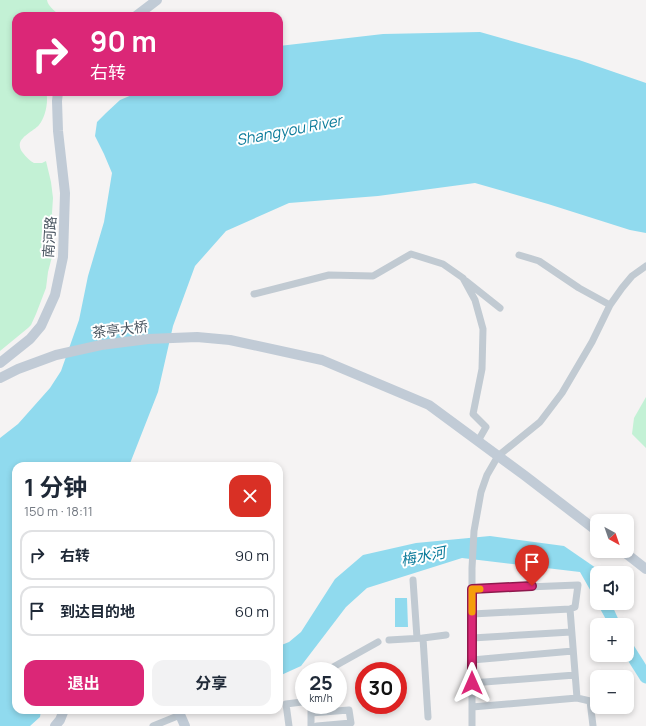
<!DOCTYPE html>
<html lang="zh">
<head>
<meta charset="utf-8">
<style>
  body { margin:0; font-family:Manrope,"Noto Sans SC",sans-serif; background:#f2f2f3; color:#1f2937; height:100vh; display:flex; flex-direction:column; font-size:15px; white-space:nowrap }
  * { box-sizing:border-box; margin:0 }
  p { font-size:13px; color:#747a83 }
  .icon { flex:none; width:22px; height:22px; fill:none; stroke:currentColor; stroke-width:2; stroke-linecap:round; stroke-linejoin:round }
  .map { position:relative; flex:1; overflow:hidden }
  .side { position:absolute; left:12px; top:462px; width:271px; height:252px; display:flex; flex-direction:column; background:#fff; border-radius:12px; box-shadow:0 2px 6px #0003 }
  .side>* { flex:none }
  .top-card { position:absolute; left:12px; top:12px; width:271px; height:84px; border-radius:12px; box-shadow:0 2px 6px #0003; background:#db2777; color:#fff; overflow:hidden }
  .needle { width:26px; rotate:140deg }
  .fabs { position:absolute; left:590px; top:514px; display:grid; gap:8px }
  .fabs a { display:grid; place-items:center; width:44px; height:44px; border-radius:8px; background:#fff; box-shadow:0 2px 6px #0003; font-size:20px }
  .speed { position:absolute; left:295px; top:662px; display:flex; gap:8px; font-size:20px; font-weight:700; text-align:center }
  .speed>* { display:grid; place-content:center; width:52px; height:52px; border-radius:50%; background:#fff; box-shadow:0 2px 6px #0003; line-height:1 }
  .speed small { font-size:10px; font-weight:400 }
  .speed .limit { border:6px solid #d22; background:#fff; color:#111 }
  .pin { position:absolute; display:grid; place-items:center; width:34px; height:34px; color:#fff; margin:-41px -17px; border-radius:50% 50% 50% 0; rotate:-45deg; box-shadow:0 0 4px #0007 }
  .pin .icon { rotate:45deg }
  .me { position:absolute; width:44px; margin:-22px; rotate:0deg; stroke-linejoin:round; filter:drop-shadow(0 0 3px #0008) }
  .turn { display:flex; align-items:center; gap:14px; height:84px; padding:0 12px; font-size:18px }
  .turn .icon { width:52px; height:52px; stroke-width:2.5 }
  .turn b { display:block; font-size:28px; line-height:34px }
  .round { display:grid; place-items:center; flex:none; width:42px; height:42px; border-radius:12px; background:#f2f2f3 }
  .overview { display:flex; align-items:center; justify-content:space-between; height:68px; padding:0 12px }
  h1 { font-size:24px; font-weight:700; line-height:30px }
  .action { display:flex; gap:8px; margin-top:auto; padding:8px 12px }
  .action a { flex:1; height:46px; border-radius:12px; background:#db2777; color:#fff; font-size:16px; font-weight:700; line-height:46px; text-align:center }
  .action a+a { background:#f2f2f3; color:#1f2937 }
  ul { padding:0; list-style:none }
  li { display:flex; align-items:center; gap:12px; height:50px; margin:0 8px 6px; padding:0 4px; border:2px solid #e0e1e3; border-radius:12px }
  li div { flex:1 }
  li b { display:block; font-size:15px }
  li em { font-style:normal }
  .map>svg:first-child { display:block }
  .green { fill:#c3f1d5 }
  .water { fill:#90daee }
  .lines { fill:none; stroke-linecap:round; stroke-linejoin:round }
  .river { stroke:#90daee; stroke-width:13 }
  .street { stroke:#c1cad2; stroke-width:7 }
  .secondary { stroke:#c1cbd6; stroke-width:10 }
  .route-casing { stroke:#8e194d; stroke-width:10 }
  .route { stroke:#db2777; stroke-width:7 }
  .slow { stroke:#f59e0b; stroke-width:7 }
  .labels { text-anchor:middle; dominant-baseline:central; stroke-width:4; stroke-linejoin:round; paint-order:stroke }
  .street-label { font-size:14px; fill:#4a5661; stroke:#fff }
  .water-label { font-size:15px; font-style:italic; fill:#0c7c9b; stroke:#fff }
</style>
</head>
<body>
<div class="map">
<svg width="646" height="726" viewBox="0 0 646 726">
  <rect width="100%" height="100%" fill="#f5f3f3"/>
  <path class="green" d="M0,0h47c1,6 7,10 11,14l-1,2h-41v76h30c3,9 -1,26 -7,33 -7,8 -27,14 -16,28 3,4 7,8 11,10h8l4,-2 5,21 2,16 -1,15 2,14v22l-6,23 -2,16 -10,26 -5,11 -3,3 -28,23z
    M646,397v51l-14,-14 2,-16z"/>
  <path class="water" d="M480,32l99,28 67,23v150l-16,-3 -82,-26 -73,-21 -97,13 -89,7 -63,28 -31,35 -22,60 -15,66 -29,74h-113v244h25l-1,7 -10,9h-30v-288l18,-14 32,-36 11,-17 18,-51 9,-44 16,-54 8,-49 -8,-19 -9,-18 2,-14 9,-9 14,-13 19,-8h140v-46l104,-12z
    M490,536l74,10 32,22 2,5h-1v29l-17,-30 -118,-14 -95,30 -21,19 -45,59 -22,10v-30l10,-4 12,-10 34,-53 28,-24 53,-12z
    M395,598h12l1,29h-13z
    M597,603h14l10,22h-12z"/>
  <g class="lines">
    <path class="river" d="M627,647l19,30"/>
    <path class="street" d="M519,255l20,6 40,27 31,17
      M466,281l34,27
      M254,294l75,-19 44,1 38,-22 32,10 20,14 12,22 8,29 -1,40 -9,45 13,13 -8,14
      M413,580l4,58
      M472,589l106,-4 -3,22 -5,2 7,89 13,3 3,25
      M472,614l98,-5
      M423,638l23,-3
      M472,638l99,-6
      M389,640l34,-2 5,79
      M472,660l101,-9
      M326,671l52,-29
      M472,683l103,-8
      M311,705v21
      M472,707l105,-9
      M311,713l38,-3 2,13 -34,3
      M153,726l27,-11
      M289,726l-3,-22 16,-2
      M472,726v-158l2,-37 7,-39 6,-17 11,-19 42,-34 22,-29 30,-51 18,-37 12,-17 10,-12 14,-10"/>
    <path class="secondary" d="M136,16l21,-16
      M0,363l30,-24 11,-13 14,-31 8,-38 2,-64 -7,-62 -1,-30 1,-9
      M0,378l18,-9 38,-14 45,-10 47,-6 49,-2 33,3 92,20 107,45 95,70 73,56
      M623,551l23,18
      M178,710l7,16
      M55,726l5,-6 4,-10"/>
  </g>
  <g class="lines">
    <g class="route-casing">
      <path id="route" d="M472,683v-94l60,-3"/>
    </g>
    <use href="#route" class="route"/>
    <path class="slow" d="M472,612v-23h8"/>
  </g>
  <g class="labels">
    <g class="street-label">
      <text transform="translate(49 237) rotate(-86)">南河路</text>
      <text transform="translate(120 329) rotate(-7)">茶亭大桥</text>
    </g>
    <g class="water-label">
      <text transform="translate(289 130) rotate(-11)">Shangyou River</text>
      <text transform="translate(423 556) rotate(-11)">梅水河</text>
    </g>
  </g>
</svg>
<div class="fabs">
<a><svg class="needle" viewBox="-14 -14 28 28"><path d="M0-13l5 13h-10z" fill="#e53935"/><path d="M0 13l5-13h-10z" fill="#747a83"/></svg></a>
<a><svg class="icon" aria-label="sound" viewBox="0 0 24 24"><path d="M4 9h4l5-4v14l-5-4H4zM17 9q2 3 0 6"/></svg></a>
<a>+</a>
<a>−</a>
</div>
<div class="speed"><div>25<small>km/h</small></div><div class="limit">30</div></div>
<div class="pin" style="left:532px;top:586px;background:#d93025"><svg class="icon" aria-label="arrive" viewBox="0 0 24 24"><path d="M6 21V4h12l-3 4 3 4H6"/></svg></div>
<svg class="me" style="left:472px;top:683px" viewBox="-20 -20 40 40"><path d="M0-17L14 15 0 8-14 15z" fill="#db2777" stroke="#fff" stroke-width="4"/></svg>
<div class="top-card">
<div class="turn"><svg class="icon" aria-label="right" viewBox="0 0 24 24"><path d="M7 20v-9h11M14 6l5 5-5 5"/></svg><div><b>90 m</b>右转</div></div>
</div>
<section class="side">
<div class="overview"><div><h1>1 分钟</h1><p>150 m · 18:11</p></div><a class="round" style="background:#d93025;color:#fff"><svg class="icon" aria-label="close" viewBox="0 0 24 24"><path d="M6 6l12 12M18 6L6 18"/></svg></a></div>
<ul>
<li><svg class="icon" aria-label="right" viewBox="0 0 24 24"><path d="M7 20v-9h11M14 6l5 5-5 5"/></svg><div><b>右转</b></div><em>90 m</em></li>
<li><svg class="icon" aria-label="arrive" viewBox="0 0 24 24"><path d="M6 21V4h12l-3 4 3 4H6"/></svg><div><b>到达目的地</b></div><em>60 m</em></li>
</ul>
<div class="action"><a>退出</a><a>分享</a></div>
</section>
</div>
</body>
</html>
